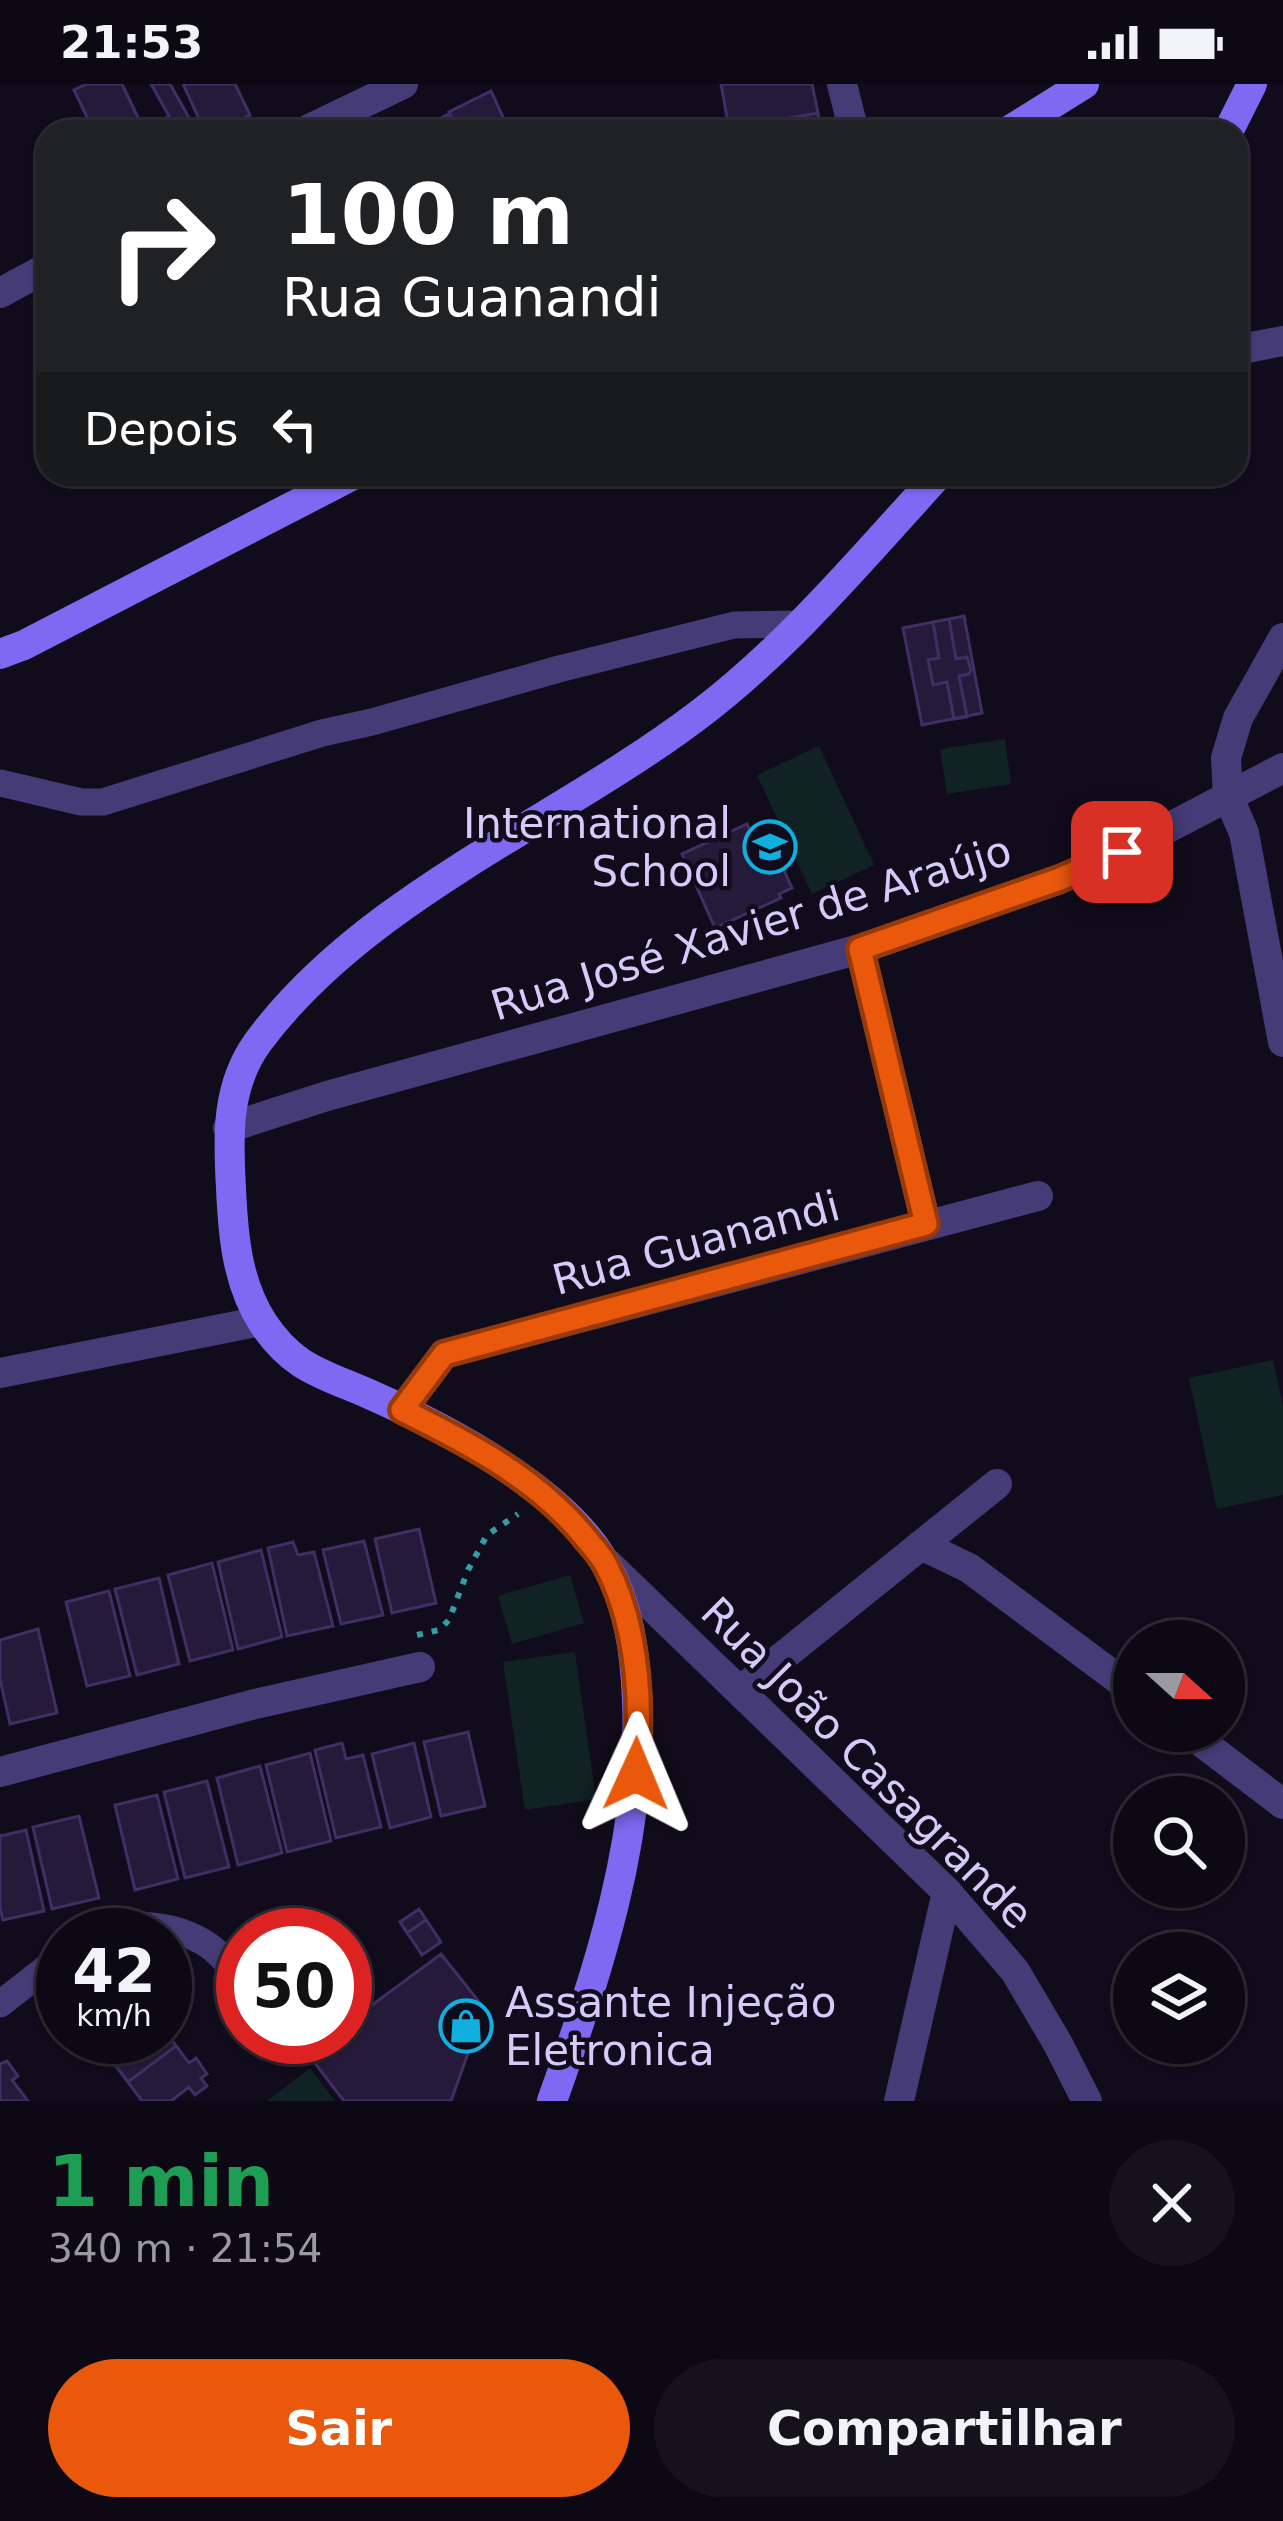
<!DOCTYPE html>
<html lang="pt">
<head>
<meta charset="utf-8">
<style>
  body { margin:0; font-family:"DejaVu Sans",sans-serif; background:#16121d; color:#f1f3f6; height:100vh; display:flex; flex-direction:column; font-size:45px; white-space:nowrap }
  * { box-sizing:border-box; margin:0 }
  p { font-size:39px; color:#9a9aa0 }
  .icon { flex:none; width:66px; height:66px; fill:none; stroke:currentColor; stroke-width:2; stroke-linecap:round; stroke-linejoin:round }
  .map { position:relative; height:2017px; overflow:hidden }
  .details { display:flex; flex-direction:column; background:#0d0914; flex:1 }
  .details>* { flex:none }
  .banner { position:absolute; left:36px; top:36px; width:1212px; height:366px; border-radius:36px; box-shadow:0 3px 9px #0004,0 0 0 3px #2d2a34; background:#202124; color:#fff; overflow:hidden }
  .needle { width:78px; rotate:111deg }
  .controls { position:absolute; left:1113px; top:1536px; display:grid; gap:24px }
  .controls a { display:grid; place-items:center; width:132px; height:132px; border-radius:50%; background:#0d0914; box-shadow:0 3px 9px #0004,0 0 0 3px #2d2a34; font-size:60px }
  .speed { position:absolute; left:36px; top:1824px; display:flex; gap:24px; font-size:60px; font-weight:700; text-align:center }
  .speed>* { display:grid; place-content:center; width:156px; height:156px; border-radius:50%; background:#0d0914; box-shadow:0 3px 9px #0004,0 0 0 3px #2d2a34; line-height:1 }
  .speed small { font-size:30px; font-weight:400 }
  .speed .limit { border:18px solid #d22; background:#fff; color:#111 }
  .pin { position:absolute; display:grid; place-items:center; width:102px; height:102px; color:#fff; margin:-51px; border-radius:24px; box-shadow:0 6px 18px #0006 }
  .me { position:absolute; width:132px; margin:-66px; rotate:1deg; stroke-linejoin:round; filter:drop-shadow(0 0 9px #0008) }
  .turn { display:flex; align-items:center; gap:42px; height:252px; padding:0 48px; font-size:54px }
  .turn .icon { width:156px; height:156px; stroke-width:2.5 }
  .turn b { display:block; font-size:84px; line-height:102px }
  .then { display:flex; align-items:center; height:114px; padding:0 48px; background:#0003; gap:24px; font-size:45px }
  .round { display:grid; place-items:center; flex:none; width:126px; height:126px; border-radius:63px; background:#16121d }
  .overview { display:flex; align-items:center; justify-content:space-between; height:204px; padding:0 48px }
  h1 { font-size:72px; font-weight:700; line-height:90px; color:#1e9e55 }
  .cta { display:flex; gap:24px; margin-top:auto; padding:24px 48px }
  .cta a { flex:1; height:138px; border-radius:72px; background:#ea580c; color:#fff; font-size:48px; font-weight:700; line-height:138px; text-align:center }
  .cta a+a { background:#16121d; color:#f1f3f6 }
  .status { display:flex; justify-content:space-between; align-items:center; height:84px; padding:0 60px; background:#0d0914; direction:ltr }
  .status svg { height:33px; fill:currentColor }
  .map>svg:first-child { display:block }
  .green { fill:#102224 }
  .building { fill:#251a3a; stroke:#402e64; stroke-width:3 }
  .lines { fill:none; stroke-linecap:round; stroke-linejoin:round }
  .path { stroke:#359ba4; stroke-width:6; stroke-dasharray:6 9; stroke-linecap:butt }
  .pedestrian { stroke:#453b76; stroke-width:27 }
  .minor { stroke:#453b76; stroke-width:30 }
  .tertiary { stroke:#453b76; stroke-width:30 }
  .secondary { stroke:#7f69f3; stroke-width:30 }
  .route-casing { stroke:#983908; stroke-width:30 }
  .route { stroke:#ea580c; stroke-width:21 }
  .labels { text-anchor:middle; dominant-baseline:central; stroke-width:9; stroke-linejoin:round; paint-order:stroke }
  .poi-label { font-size:42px; fill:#d7cafb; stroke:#110c1b; text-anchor:end }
  .street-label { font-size:42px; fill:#d7cafb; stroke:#110c1b }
</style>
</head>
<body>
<div class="status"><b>21:53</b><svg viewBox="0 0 49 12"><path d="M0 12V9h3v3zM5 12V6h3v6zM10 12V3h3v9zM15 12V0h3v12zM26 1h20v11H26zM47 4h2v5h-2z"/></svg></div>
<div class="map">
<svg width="1283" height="2017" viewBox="0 0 1283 2017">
  <rect width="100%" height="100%" fill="#110c1b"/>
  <path class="green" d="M1005,655l6,45 -64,10 -7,-45z
    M819,662l55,119 -62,29 -55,-119z
    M1273,1276l10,46v89l-66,14 -28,-131z
    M570,1491l14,48 -72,21 -14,-48z
    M575,1568l21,147 -71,11 -22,-148z
    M310,1984l25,33h-68z"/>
  <path class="building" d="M87,0h35l23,48h-51l-20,-42z
    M151,0h19l27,48h-41l-4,-6 17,-10z
    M183,0h52l15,31 -36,17h-9z
    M721,0h91l6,29 -89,16z
    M491,7l19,41h-51l-10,-20z
    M818,29l1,7 -21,12h-68l-1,-3z
    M447,31l9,17h-45z
    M964,532l18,97 -60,12 -19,-97z
    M949,535l7,40 11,-2 4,13 -2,4 -10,2 8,41 -13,2 -7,-37 -14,3 -5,-25 11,-2 -6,-36z
    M747,740l12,26 14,-4 19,42 -13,6 2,4 -66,30 -33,-74z
    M419,1445l17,74 -44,10 -17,-74z
    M364,1457l19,74 -42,9 -18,-74z
    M293,1458l5,13 16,-3 19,74 -46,10 -19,-88z
    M261,1466l21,87 -44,12 -20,-87z
    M212,1479l21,87 -43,11 -22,-86z
    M159,1494l20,86 -42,11 -22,-86z
    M109,1507l21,85 -43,10 -21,-84z
    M38,1545l19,84 -47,11 -10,-45v-39z
    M468,1648l17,74 -44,10 -17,-74z
    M342,1659l4,16 17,-4 18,72 -45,11 -21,-88z
    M414,1659l17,74 -41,11 -18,-74z
    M310,1669l21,88 -44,11 -21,-87z
    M260,1682l22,87 -44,12 -21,-87z
    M207,1697l22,86 -44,11 -21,-86z
    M157,1711l21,84 -43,11 -20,-85z
    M79,1732l20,82 -47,11 -19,-82z
    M26,1746l18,81 -41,9 -3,-12v-72z
    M419,1825l22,33 -19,13 -22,-33z
    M419,1825l7,11 -19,13 -7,-11z
    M441,1870l43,54 -33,93h-107l-37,-48 22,-16h16v-12z
    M165,1947l24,32 7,-5 11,16 -6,4 6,8 -12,9 -6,-8 -18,14h-29l-48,-64h71z
    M165,1947l11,15 -48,36 -31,-41 5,-4h63z
    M7,1977l11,15 -6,4 16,21h-28v-37z"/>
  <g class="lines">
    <path class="path" d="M417,1551l22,-5 10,-10 19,-50 19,-35 31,-21"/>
    <path class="pedestrian" d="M0,699l81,19h22l219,-69 50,-11 187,-53 175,-44 66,-1
      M92,1851c33,-15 79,-12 111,7 16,9 29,26 40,41
      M0,1920l63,-49
      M283,1953l10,15"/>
    <path class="minor" d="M842,0l12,48
      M303,48l100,-48
      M0,209l48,-26
      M1236,266l47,-9
      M1283,554l-45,80 -12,40 2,38 16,37 39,209
      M860,865l66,275
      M228,1044l99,-32 533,-147 200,-70 62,-27 161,-84
      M0,1289l261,-52
      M402,1326l42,-56 594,-158
      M921,1461l48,23 165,123
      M740,1607l257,-207
      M1187,1647l96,73
      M0,1688l255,-68 165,-37
      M899,2017l48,-209"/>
    <path class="tertiary" d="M607,1479l340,329 68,79 43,73 29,57"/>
    <path class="secondary" d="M1007,48l77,-48
      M1228,48l24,-48
      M0,570l24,-9 331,-171
      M552,2017c46,-129 91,-263 85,-402 -2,-46 -8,-95 -32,-136 -42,-74 -159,-135 -236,-169 -45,-20 -76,-25 -106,-71 -26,-40 -30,-88 -32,-135 -3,-52 -5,-102 27,-146 107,-145 302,-221 443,-329 89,-68 163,-157 238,-239"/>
  </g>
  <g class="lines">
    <g class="route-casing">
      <path id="route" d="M636,1690c6,-69 3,-146 -30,-209 -5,-10 -15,-20 -22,-29 -48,-58 -115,-93 -182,-126l42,-56 482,-130 -66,-275 200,-70 62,-27"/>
    </g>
    <use href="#route" class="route"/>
  </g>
  <defs>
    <g id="school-ring" transform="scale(2.7)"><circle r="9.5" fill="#110c1b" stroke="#11aee0" stroke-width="1.5"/><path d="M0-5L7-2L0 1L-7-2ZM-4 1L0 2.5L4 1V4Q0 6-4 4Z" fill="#11aee0"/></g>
    <g id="shop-ring" transform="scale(2.7)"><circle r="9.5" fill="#110c1b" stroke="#11aee0" stroke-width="1.5"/><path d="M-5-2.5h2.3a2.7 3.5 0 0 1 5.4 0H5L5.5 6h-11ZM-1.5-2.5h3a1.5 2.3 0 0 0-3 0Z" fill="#11aee0"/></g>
  </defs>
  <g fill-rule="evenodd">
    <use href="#school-ring" x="770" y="763"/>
    <use href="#shop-ring" x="466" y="1942"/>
  </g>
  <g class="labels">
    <g class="poi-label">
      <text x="731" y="739">International<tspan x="731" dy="48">School</tspan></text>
      <text x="505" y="1918" text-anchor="start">Assante Injeção<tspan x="505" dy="48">Eletronica</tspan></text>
    </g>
    <g class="street-label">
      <text transform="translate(751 844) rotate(-17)">Rua José Xavier de Araújo</text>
      <text transform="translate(696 1159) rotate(-15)">Rua Guanandi</text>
      <text transform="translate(867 1679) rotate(45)">Rua João Casagrande</text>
    </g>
  </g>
</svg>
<div class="controls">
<a><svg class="needle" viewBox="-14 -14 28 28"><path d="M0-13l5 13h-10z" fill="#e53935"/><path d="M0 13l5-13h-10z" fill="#9a9aa0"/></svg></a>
<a><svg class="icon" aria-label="search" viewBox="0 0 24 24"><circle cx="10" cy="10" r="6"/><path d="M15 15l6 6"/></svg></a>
<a><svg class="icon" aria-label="layers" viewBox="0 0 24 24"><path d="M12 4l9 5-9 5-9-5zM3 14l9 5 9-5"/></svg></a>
</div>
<div class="speed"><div>42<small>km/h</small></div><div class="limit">50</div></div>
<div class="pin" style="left:1122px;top:768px;background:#d93025"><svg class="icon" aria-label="arrive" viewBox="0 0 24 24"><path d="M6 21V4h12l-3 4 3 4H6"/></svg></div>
<svg class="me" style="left:636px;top:1690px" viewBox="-20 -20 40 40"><path d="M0-17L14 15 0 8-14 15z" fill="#ea580c" stroke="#fff" stroke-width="4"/></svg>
<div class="banner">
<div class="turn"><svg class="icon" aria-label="right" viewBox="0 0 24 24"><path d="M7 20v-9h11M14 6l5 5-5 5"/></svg><div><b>100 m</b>Rua Guanandi</div></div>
<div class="then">Depois<svg class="icon" aria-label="left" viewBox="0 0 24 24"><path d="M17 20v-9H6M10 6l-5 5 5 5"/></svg></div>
</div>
</div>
<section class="details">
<div class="overview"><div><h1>1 min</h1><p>340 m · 21:54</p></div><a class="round"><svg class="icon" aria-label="close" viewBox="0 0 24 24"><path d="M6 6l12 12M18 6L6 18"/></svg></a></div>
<div class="cta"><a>Sair</a><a>Compartilhar</a></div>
</section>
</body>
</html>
